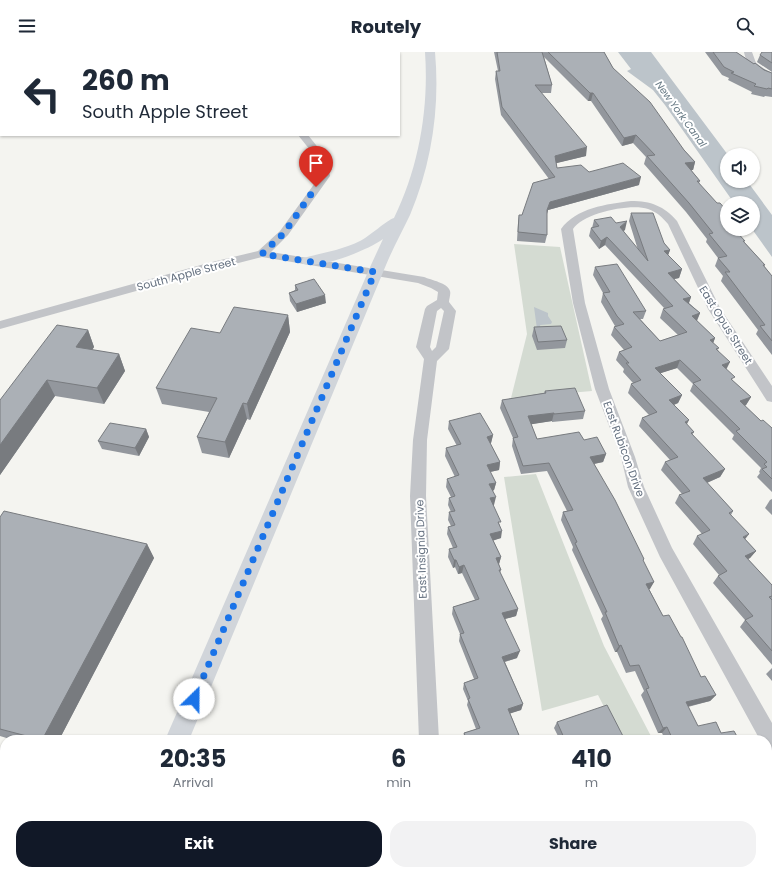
<!DOCTYPE html>
<html lang="en">
<head>
<meta charset="utf-8">
<style>
  body { margin:0; font-family:Poppins,sans-serif; background:#f2f2f3; color:#1f2937; height:100vh; display:flex; flex-direction:column; font-size:15px; white-space:nowrap }
  * { box-sizing:border-box; margin:0 }
  p { font-size:13px; color:#747a83 }
  .icon { flex:none; width:22px; height:22px; fill:none; stroke:currentColor; stroke-width:2; stroke-linecap:round; stroke-linejoin:round }
  .map { position:relative; flex:1; overflow:hidden }
  .sheet { position:absolute; left:0px; top:683px; width:772px; height:140px; display:flex; flex-direction:column; background:#fff; border-radius:16px 16px 0 0; box-shadow:0 1px 3px #0004 }
  .sheet>* { flex:none }
  .banner { position:absolute; left:0px; top:0px; width:400px; height:84px; box-shadow:0 1px 3px #0004; background:#fff; color:#1f2937; overflow:hidden }
  .tools { position:absolute; left:720px; top:96px; display:grid; gap:8px }
  .tools a { display:grid; place-items:center; width:40px; height:40px; border-radius:50%; background:#fff; box-shadow:0 1px 3px #0004; font-size:20px }
  .pin { position:absolute; display:grid; place-items:center; width:34px; height:34px; color:#fff; margin:-41px -17px; border-radius:50% 50% 50% 0; rotate:-45deg; box-shadow:0 0 4px #0007 }
  .pin .icon { rotate:45deg }
  .me { position:absolute; width:44px; margin:-22px; rotate:23deg; stroke-linejoin:round; filter:drop-shadow(0 0 3px #0008) }
  .turn { display:flex; align-items:center; gap:14px; height:84px; padding:0 16px; font-size:18px }
  .turn .icon { width:52px; height:52px; stroke-width:2.5 }
  .turn b { display:block; font-size:28px; line-height:34px }
  .eta { display:flex; justify-content:space-evenly; align-items:center; height:68px; text-align:center }
  .eta b { font-size:24px; font-weight:700; line-height:28px }
  .action { display:flex; gap:8px; margin-top:auto; padding:8px 16px }
  .action a { flex:1; height:46px; border-radius:16px; background:#111827; color:#fff; font-size:16px; font-weight:700; line-height:46px; text-align:center }
  .action a+a { background:#f2f2f3; color:#1f2937 }
  header { display:flex; justify-content:space-between; align-items:center; height:52px; padding:0 16px; background:#fff; font-size:18px; font-weight:700 }
  .map>svg:first-child { display:block }
  .green { fill:#d4dbd2 }
  .water { fill:#bcc4ca }
  .lines { fill:none; stroke-linecap:round; stroke-linejoin:round }
  .minor { fill:#c2c4c8; fill-rule:evenodd }
  .major { fill:#d1d5da; fill-rule:evenodd }
  .rail { stroke:#a1a5ab; stroke-width:2; stroke-dasharray:3.5 2; stroke-linecap:butt }
  .wall { fill:#93979d }
  .shaded-wall { fill:#787b7f }
  .building { fill:#abb0b6; stroke:#787b7f }
  .route { stroke:#1a73e8; stroke-width:7; stroke-dasharray:0 12.6 }
  .labels { text-anchor:middle; dominant-baseline:central; stroke-width:4; stroke-linejoin:round; paint-order:stroke }
  .far-water-label { font-size:10px; font-style:italic; fill:#667984; stroke:#fff }
  .street-label { font-size:11px; fill:#657180; stroke:#fff }
</style>
</head>
<body>
<header><svg class="icon" aria-label="menu" viewBox="0 0 24 24"><path d="M4 6h16M4 12h16M4 18h16"/></svg>Routely<svg class="icon" aria-label="search" viewBox="0 0 24 24"><circle cx="10" cy="10" r="6"/><path d="M15 15l6 6"/></svg></header>
<div class="map">
<svg width="772" height="823" viewBox="0 0 772 823">
  <rect width="100%" height="100%" fill="#f4f4f0"/>
  <path class="green" d="M514,192l46,3 32,144 -81,7 16,-64z
    M536,422l68,172 49,94h-32l-23,-45 -56,16 -38,-234z"/>
  <path class="water" d="M618,0h33l77,103 -1,26h20l25,34v42l-20,-28 1,-26h-19l-69,-98 -12,-15 -26,-19 4,-2z
    M534,255l14,6v3l4,6 -1,2 -11,1 1,4h-4z"/>
  <g class="lines">
    <path class="minor" d="M235,0h8v1h-8z
      M744,0h8l4,11 16,11v6c-13,-4 -26,-14 -28,-28z
      M298,83h10l20,25 2,16 -42,59 -17,17 153,25c7,3 24,6 26,14 1,3 -1,8 -1,11l7,9 -7,38 -12,12 -10,79 -1,56 13,244h-20l-9,-244 3,-56 11,-81 -8,-12 9,-38 2,-3 10,-6 1,-8 -7,-4 -13,-5 -156,-26 -47,12 -215,60v-8l208,-58 50,-12 22,-20 40,-55 -2,-16zM441,256l3,3 -8,36 -4,4 -2,-4 7,-36z
      M631,149c20,0 33,5 46,20l43,87 52,78v16l-5,-1 -59,-92 -40,-85c-6,-7 -11,-12 -20,-15 -17,-6 -65,4 -75,20l12,74 24,86 26,68 9,30 28,61 100,175v29l-5,-2v-10h-7l-100,-183 -32,-70 -7,-30 -26,-68 -22,-86 -12,-74c15,-21 46,-25 70,-28z
      M772,781v23l-5,2v-23z
      M424,818h22v5h-22z
      M711,818h29l-2,5h-29z"/>
    <path class="major" d="M425,0h10c5,55 -3,111 -25,163 -8,17 -17,33 -24,50l-197,475h-24l206,-475 12,-26c-15,11 -62,30 -80,25l-2,-3 2,-3c19,-5 39,-8 57,-17 10,-5 27,-21 34,-23 25,-51 35,-110 31,-166z
      M108,818h28l-2,5h-28z"/>
    <path class="rail" d="M0,74l1,-2"/>
  </g>
  <path class="wall" d="M494,0h110l9,16 71,82 11,12 -2,8h-2l9,11 -1,2 28,46 18,14 20,22 -1,1 8,10v79l-16,-21 2,-4 -37,-49 2,-5 -8,-10 3,-8 -12,-16 1,-3 -21,-27 -42,-48 2,-7 -13,-14 -11,3 -31,-45h-3l-44,-44 8,28 -1,8h-10l45,63 -30,7 1,5 32,4 50,13 -91,25 -1,3v22l-2,8 -28,-2 1,-18 1,-8h3l27,-36 -48,-64 -6,-36 1,-8h2z
    M705,0h31l18,12 18,9v24l-7,-1 -1,1 -13,-3 1,-2 -24,-12 1,-2 -7,-3z
    M772,0v20l-15,-10 3,-7z
    M631,161l33,30 6,7 -2,5 14,14 -3,9 -5,1 17,18 -2,6 11,10 -3,8 18,17 -2,5 5,7 8,19 7,12 18,16 -5,8 -1,1 16,15 11,7v64l-15,-15 3,-4 -1,-1 2,-4 -29,-29 2,-4 -44,-44 3,-7 -16,-16 -17,5 22,22 -4,8 -4,2 13,20 7,7 -2,3 33,34 -5,8 -13,6 26,28 -2,4 14,24 11,12 -6,7 -2,1 24,26v80l-32,-38 5,-7 -32,-37 5,-7 1,-1 -26,-31 4,-8 5,-2 -27,-31 4,-8 3,-1 -21,-24 4,-8 5,-2 -31,-34 3,-8 7,-3 -21,-22 3,-9 2,-1 -10,-11 1,-3 -8,-9 3,-8 5,-2 -13,-15 3,-8 1,-1 -14,-24 2,-9 -10,-18 2,-8 51,44 -3,8h-3l20,22 18,-6 -18,-17 3,-9h2l-60,-64 -6,4 -10,-13 2,-8h1l2,-8 22,3 9,7 -2,1 15,19 -9,-29z
    M295,233l31,18 -29,9 -7,-11 -1,-8 6,-3z
    M288,263l2,17 -40,88 -3,-1 -18,39 -27,-5 -5,-16 12,-25 -47,-8 -6,-16 64,-55z
    M534,275l33,13 -2,8 -28,2 -5,-14z
    M88,278l6,17 -2,3 27,4 6,17 -21,33 -49,-8 -55,79v-75z
    M545,339l40,20 -2,8 -31,3v-1l-21,3 6,15 47,1 22,14 -3,8 -9,2 50,95 -1,2 11,21 -5,7 14,27 38,61 15,18 -6,6 -22,6 10,19 23,7 18,7h-74l-3,-7h-4l-17,-38 3,-4 -9,-20 -9,2 -9,-21h-2l-14,-33 2,-3 -31,-66 1,-3 -12,-27 2,-8 4,-1 -20,-40 -26,3 -9,-28 1,-8 -13,-30 2,-8 42,-7z
    M449,369l44,14 -2,8 -1,1 10,18 -1,8 -9,2 6,11 -2,7 -1,1 1,14h-1l7,21 1,12 -8,2 8,17 -2,7 2,6 -1,3 18,36 -2,7 -11,3 12,39 -12,4 18,42 -2,6 -11,3 11,27h-58v-1l1,-6 12,-4 -9,-24 1,-4 -5,-12 1,-6 10,-4 -15,-38 1,-7 -8,-20 1,-7 22,-7 -13,-27 -4,1 -3,-7 -2,1 -5,-11 1,-8 4,-1 -6,-14 1,-7 3,-1 -3,-6 1,-8h2l-3,-7 1,-7 2,-1 -5,-10 1,-8 8,-2 -10,-21 1,-8 11,-2 -9,-17z
    M146,377l3,8 -10,19 -37,-7 -4,-8z
    M772,447v16l-7,-7 5,-8z
    M0,465l147,27 7,14 -95,182h-46l-13,-4z
    M772,616v13l-6,-7z
    M557,670l68,18h-65l-6,-12z
    M481,818h67l2,5h-67z"/>
  <path class="shaded-wall" d="M590,41h3l-2,8h-3z
    M636,83l-3,8 -11,3 2,-8z
    M587,95l-1,9 -33,8 2,-8z
    M695,110l-2,8 -11,1 3,-8z
    M641,125l-2,8 -91,25 -2,8 1,-8 3,-8z
    M627,169l-2,9 -8,5 3,-8z
    M607,185l-2,8 -6,4 2,-8z
    M670,198l-3,8 -3,-7z
    M682,217l-3,9 -14,3 3,-8z
    M325,243l1,8 -29,9 -1,-8z
    M691,245l-3,8 -5,-6z
    M700,261l-4,9 -4,-6z
    M288,263l2,17 -40,88 -3,-16z
    M88,278l6,17 -11,17 -7,-17z
    M715,286l-3,8 -2,-6z
    M119,302l6,17 -21,33 -7,-16z
    M680,308l-3,8 -25,8 3,-8z
    M730,310l-4,8 -4,-5z
    M47,328l8,16 -55,79v-30z
    M682,343l-4,8 -12,5 3,-8z
    M751,345l-5,8 -10,4 4,-8z
    M243,351l4,16 -18,39 -4,-16z
    M554,361l-2,8 -25,4 1,-9z
    M689,368l-4,8v-6z
    M146,377l3,8 -10,19 -4,-8z
    M493,383l-2,8 -6,2 2,-8z
    M606,402l-3,8 -15,3 2,-8z
    M500,410l-1,8 -14,3 2,-8z
    M725,417l-5,8 -21,9 4,-8z
    M496,431l-2,7 -6,2 1,-8z
    M496,445l-2,8 -6,1 2,-8z
    M502,479l-1,7 -12,4 1,-8z
    M749,482l-6,8v-5z
    M147,492l7,14 -95,182h-17z
    M756,499l-6,7 -10,5 5,-7z
    M501,505l-2,7 -5,2 2,-8z
    M454,508h2l-1,7 -2,1z
    M464,513l-2,8 -4,1 1,-7z
    M654,530l-4,7 -7,2 3,-7z
    M518,557l-2,7 -15,4 1,-7z
    M621,593l-4,7h-2l4,-6z
    M520,599l-3,7 -17,5 2,-6z
    M716,643l-6,6 -29,7 5,-6z
    M523,652l-2,6 -15,5 2,-6z
    M667,675l-5,6h-4l5,-5z
    M772,743l-5,4v-3z"/>
  <path class="building" d="M92,0h57l1,1h-57z
    M180,0h24l1,1h-30z
    M497,0h45l10,33h-17l52,62 -32,9 2,12 24,-3 8,7 34,-9 18,14 -91,25 -3,8v25l-29,-3 1,-17h3l11,-32 22,-6 -53,-70 -6,-36h4z
    M548,0h56l9,16 37,34 34,48 11,12 -10,1 15,18h-3l20,22h3l7,8v18h7l11,12h-2l22,24h-2l9,11v65l-12,-15 5,-1 -40,-53h5l-12,-14 9,-2 -18,-22 4,-1 -24,-30 -42,-47 8,-1 -19,-20 -12,3 -31,-45h-3z
    M713,0h23l18,12 1,-1 9,7 8,3v16l-4,-1 -1,1 -13,-3 2,-2 -25,-11 3,-1 -10,-5z
    M762,0h10v11l-12,-8z
    M631,161h22l11,30 6,7 -6,1 18,18 -14,4 23,24 -8,2 17,14 -8,3 23,22 -5,2 9,8 -3,1 14,13 -8,3 13,12 -4,2 20,18 -11,4 21,20 2,-1 9,8v51l-10,-10 5,-2 -3,-3 3,-2 -31,-31 4,-2 -47,-46 8,-3 -21,-20 -25,8 27,27 -13,5 20,20 -4,2 9,10 -3,1 34,36 -22,9 30,33 -4,2 20,21 -6,3 13,14 -11,5 27,29v11l-3,1 3,3v51l-27,-31 8,-4 -35,-40 9,-5 -30,-35 13,-6 -31,-35 11,-4 -25,-29 13,-5 -36,-39 15,-6 -26,-28 10,-4 -15,-17h3l-10,-11 13,-5 -18,-20 10,-3 -7,-8 -14,-23 7,-1 -15,-25 22,-3 29,47 -13,1 27,29 27,-9 -24,-23 10,-3 -66,-69 -6,4 -10,-13 8,-2 -5,-6 17,-3 5,6 11,-2 -7,6 28,34z
    M314,227l11,16 -29,9 -7,-11 9,-3 -3,-5z
    M234,255l54,8 -41,89 -4,-1 -18,39 -28,-5 20,-39 -61,-10 35,-60 29,5z
    M57,273l31,5 -12,17 43,7 -22,34 -50,-8 -47,65v-45z
    M561,274l6,14 -29,2 -4,-15z
    M575,336l10,23 -31,3v-1l-26,3 9,23 42,-7 5,8 13,-3 9,17 -16,3 25,43 29,59 -1,1 11,22 -8,2 17,32 6,-1 12,22h1l19,40 4,-1 11,19 -30,7 12,24 18,-4 5,11 13,-2 5,9h-66l-6,-13 -4,1 -17,-39 3,-1 -10,-23 -9,1 -9,-21 -2,1 -14,-34h2l-32,-69 2,-1 -14,-30 10,-2 -24,-47 -26,3 -10,-28 5,-1 -16,-37 44,-7 -1,-2z
    M480,361l13,22 -6,2 13,25 -13,3 9,18 -7,1 7,13 -6,1 11,24h-3l4,9 -12,3 11,23 -5,1 5,12h-2l19,39 -16,4 18,38 -18,6 21,47 -15,5 13,31h-54l-3,-7 16,-5 -12,-29 2,-1 -6,-15 14,-5 -18,-44 4,-1 -11,-26 26,-8 -15,-34 -5,2 -3,-7h-2l-5,-11 8,-2 -9,-20 7,-2 -6,-13 6,-1 -6,-13 6,-2 -8,-17 12,-4 -13,-27 15,-4 -12,-23z
    M110,371l36,6 -11,19 -37,-7z
    M4,459l143,33 -105,196 -42,-11v-212z
    M607,653l18,35h-60l-8,-18z
    M767,729l5,9v5l-5,1z
    M202,818h88l13,4v1h-103z
    M484,818h64l2,5h-45v-1l-19,1z"/>
  <g class="lines">
    <path class="route" d="M194,647l181,-427 -113,-18 22,-21 32,-46"/>
  </g>
  <g class="labels">
    <g class="far-water-label">
      <text transform="translate(681 62) rotate(54)">New York Canal</text>
    </g>
    <g class="street-label">
      <text transform="translate(186 222) rotate(-15)">South Apple Street</text>
      <text transform="translate(726 273) rotate(58)">East Opus Street</text>
      <text transform="translate(624 397) rotate(70)">East Rubicon Drive</text>
      <text transform="translate(421 497) rotate(-92)">East Insignia Drive</text>
    </g>
  </g>
</svg>
<div class="tools">
<a><svg class="icon" aria-label="sound" viewBox="0 0 24 24"><path d="M4 9h4l5-4v14l-5-4H4zM17 9q2 3 0 6"/></svg></a>
<a><svg class="icon" aria-label="layers" viewBox="0 0 24 24"><path d="M12 4l9 5-9 5-9-5zM3 14l9 5 9-5"/></svg></a>
</div>
<div class="pin" style="left:316px;top:135px;background:#d93025"><svg class="icon" aria-label="arrive" viewBox="0 0 24 24"><path d="M6 21V4h12l-3 4 3 4H6"/></svg></div>
<svg class="me" style="left:194px;top:647px" viewBox="-20 -20 40 40"><circle r="19" fill="#fff"/><path d="M0-13L10 11 0 6-10 11z" fill="#1a73e8"/></svg>
<div class="banner">
<div class="turn"><svg class="icon" aria-label="left" viewBox="0 0 24 24"><path d="M17 20v-9H6M10 6l-5 5 5 5"/></svg><div><b>260 m</b>South Apple Street</div></div>
</div>
<section class="sheet">
<div class="eta">
<div><b>20:35</b><p>Arrival</p></div>
<div><b>6</b><p>min</p></div>
<div><b>410</b><p>m</p></div>
</div>
<div class="action"><a>Exit</a><a>Share</a></div>
</section>
</div>
</body>
</html>
